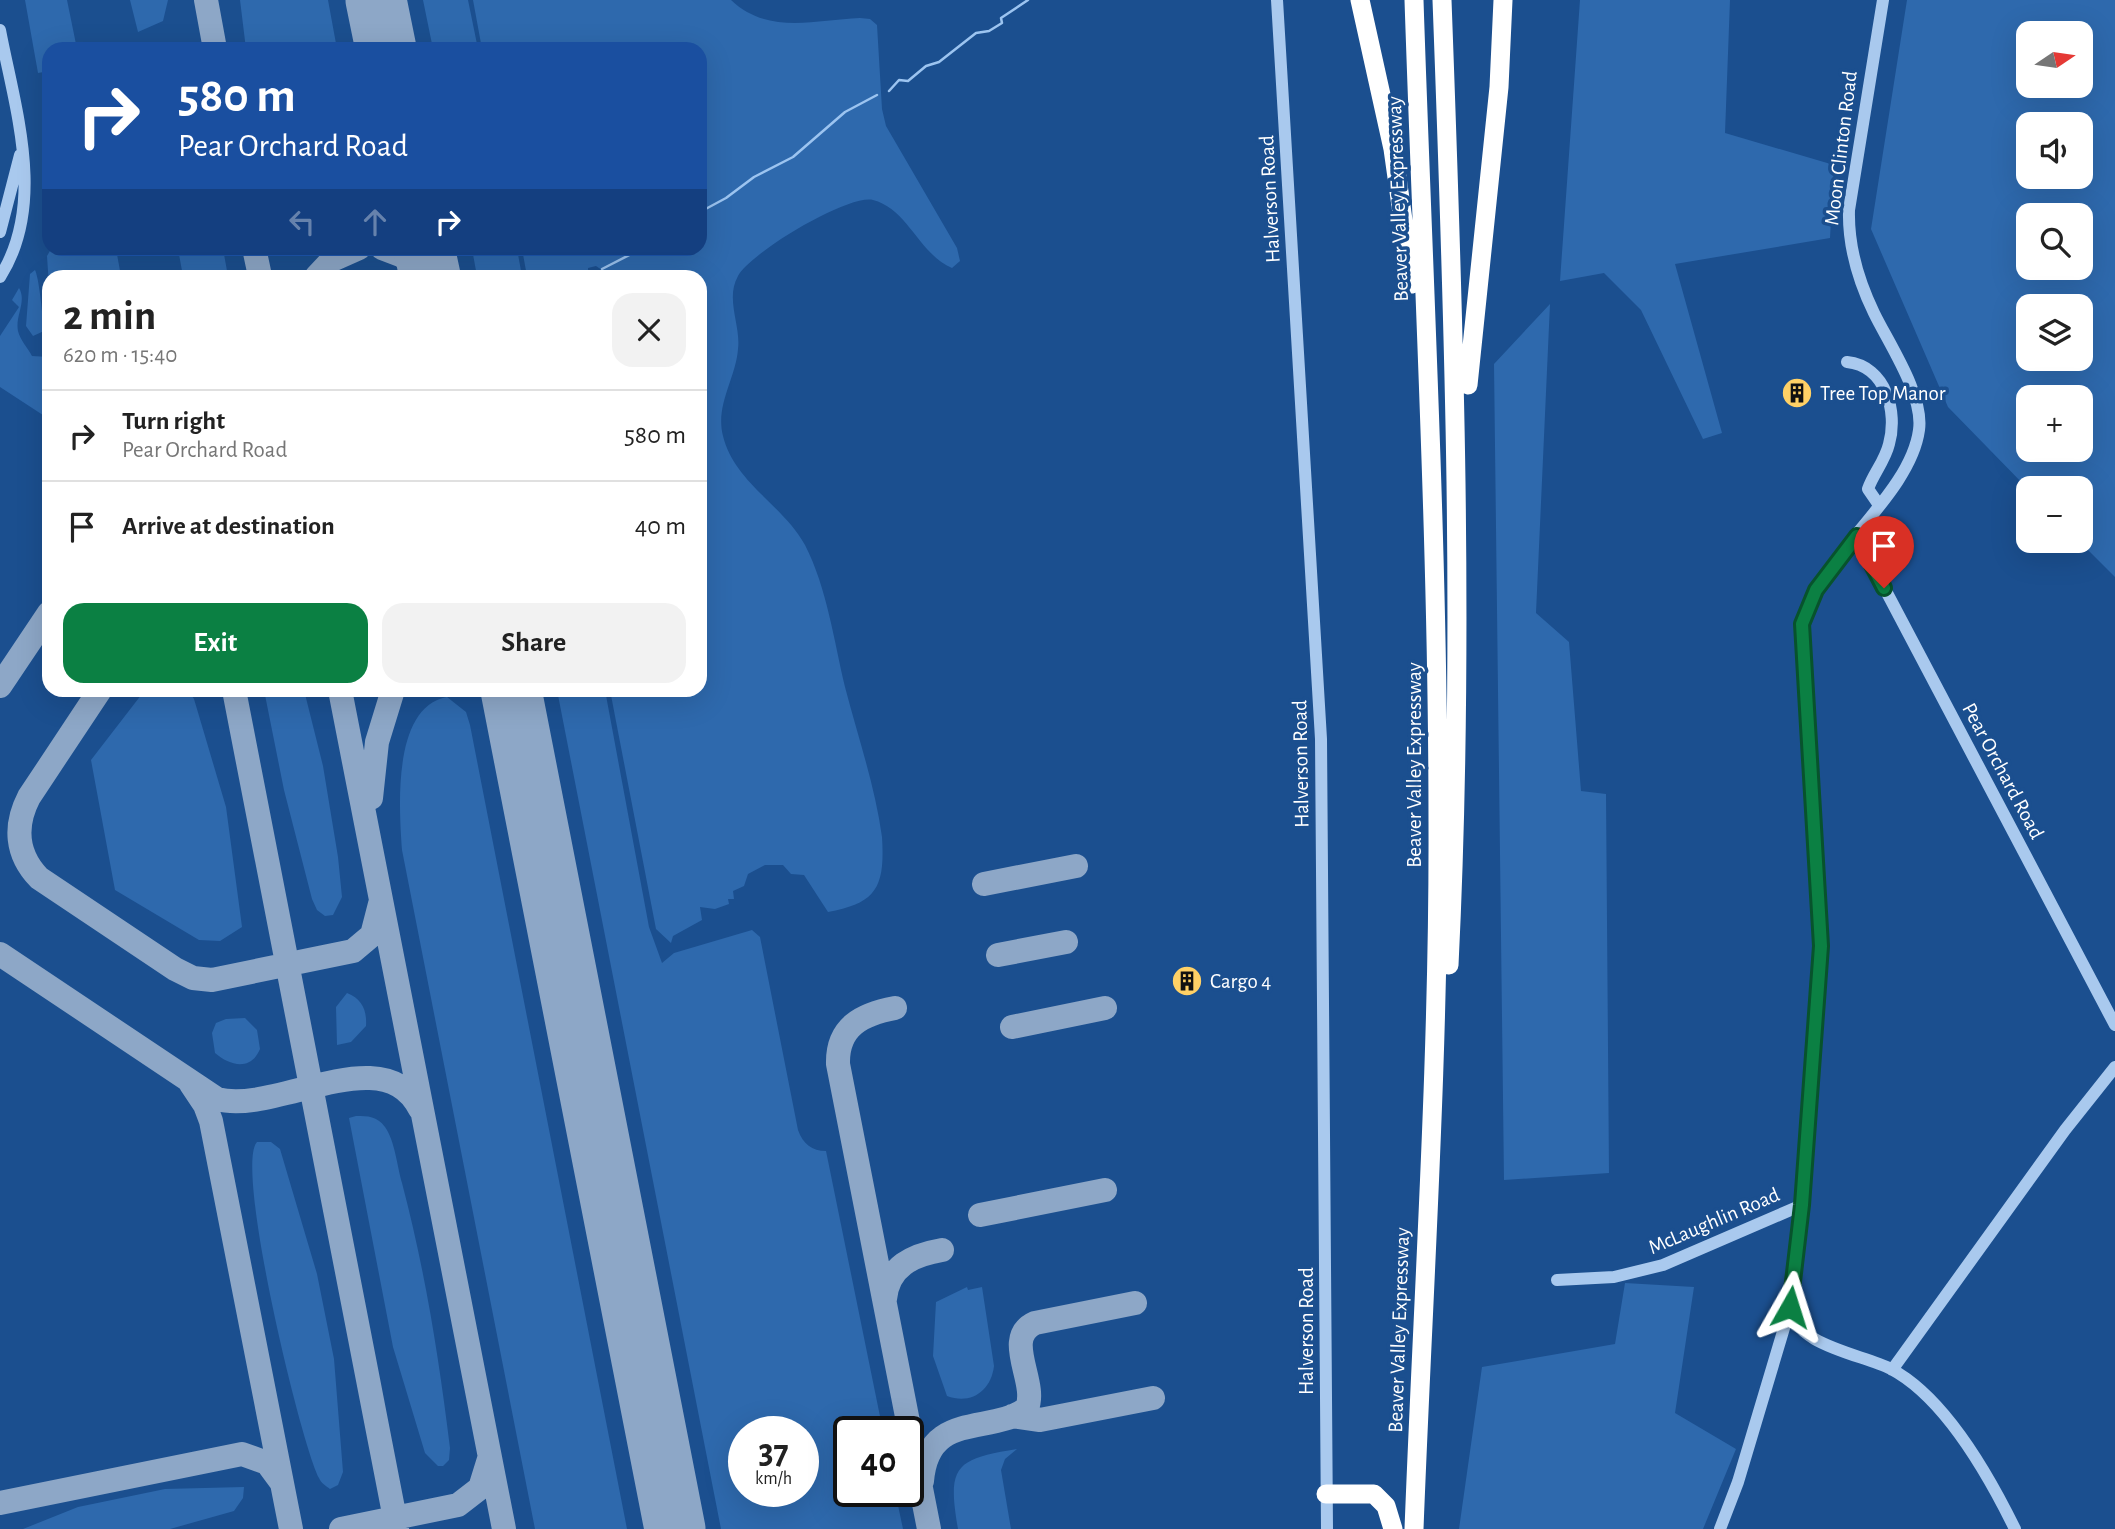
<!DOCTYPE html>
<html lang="en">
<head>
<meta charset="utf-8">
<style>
  body { margin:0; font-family:"Alegreya Sans",sans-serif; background:#f2f2f2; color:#222; height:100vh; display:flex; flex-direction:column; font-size:26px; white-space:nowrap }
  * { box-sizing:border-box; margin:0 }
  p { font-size:23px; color:#767676 }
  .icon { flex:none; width:38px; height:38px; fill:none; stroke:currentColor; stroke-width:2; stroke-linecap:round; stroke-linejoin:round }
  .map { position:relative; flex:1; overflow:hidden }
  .panel { position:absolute; left:42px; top:270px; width:665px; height:427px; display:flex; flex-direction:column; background:#fff; border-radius:21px; box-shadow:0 7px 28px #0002 }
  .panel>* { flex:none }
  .banner { position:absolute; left:42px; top:42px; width:665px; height:214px; border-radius:21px; box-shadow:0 7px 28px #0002; background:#1a4fa0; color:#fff; overflow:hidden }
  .needle { width:46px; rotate:77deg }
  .buttons { position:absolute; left:2016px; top:21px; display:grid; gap:14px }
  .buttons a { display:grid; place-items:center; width:77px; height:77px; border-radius:14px; background:#fff; box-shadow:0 7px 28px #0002; font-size:35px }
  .speed { position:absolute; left:728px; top:1416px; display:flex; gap:14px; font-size:35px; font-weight:700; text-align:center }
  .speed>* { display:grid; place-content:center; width:91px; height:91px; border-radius:50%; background:#fff; box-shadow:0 7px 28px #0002; line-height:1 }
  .speed small { font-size:18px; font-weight:400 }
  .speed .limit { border:4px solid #111; border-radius:10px; background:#fff; color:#111 }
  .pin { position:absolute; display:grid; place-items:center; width:60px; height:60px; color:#fff; margin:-72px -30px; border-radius:50% 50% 50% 0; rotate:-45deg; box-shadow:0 0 7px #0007 }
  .pin .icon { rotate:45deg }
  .me { position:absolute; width:77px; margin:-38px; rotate:6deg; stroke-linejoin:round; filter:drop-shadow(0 0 5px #0008) }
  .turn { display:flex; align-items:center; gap:24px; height:147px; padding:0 21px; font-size:32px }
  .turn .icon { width:91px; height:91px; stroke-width:2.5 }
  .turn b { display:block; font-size:49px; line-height:60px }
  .lanes { display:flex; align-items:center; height:66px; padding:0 21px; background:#0003; justify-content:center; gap:35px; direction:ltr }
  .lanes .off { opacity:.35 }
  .round { display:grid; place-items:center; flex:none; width:74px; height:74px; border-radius:21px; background:#f2f2f2 }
  .head { display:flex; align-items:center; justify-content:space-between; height:119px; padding:0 21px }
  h1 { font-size:42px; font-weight:700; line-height:52px }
  .cta { display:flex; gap:14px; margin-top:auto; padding:14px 21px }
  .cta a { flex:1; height:80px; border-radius:21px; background:#0b8043; color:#fff; font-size:28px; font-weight:700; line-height:80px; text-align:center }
  .cta a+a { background:#f2f2f2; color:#222 }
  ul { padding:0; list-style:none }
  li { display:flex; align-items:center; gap:21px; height:91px; padding:0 21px; border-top:2px solid #e0e0e0 }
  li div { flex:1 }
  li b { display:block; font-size:26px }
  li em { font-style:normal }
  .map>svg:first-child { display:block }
  .green { fill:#2e69ad; fill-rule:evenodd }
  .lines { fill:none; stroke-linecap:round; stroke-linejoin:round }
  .stream { stroke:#9cc4f0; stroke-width:2.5 }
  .taxiway { stroke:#8da7c7; stroke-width:24 }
  .runway { stroke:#8da7c7; stroke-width:61 }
  .minor { stroke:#a9c9ee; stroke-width:12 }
  .highway { stroke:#fff; stroke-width:19 }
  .route-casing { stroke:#07532c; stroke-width:18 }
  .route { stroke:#0b8043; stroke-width:12 }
  .labels { text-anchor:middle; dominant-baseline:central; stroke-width:7; stroke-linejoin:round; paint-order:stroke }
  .street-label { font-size:21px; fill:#fff; stroke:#1b4f8f }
  .poi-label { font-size:21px; fill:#fff; stroke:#1b4f8f; text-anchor:start }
</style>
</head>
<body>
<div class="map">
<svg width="2115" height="1529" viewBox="0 0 2115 1529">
  <rect width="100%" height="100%" fill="#1b4f8f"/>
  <path class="green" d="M25,0h42l10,49h-28v22l-11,2z
    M130,0h38l-5,21 -25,11z
    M240,0h88l9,49h-91z
    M423,0h45l10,49h-45z
    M473,0h258c37,35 83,20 129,18l10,1 7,6 5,84 4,17 71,122 3,13 -8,7c-33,-14 -44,-59 -79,-68 -25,-6 -123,53 -135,76 -13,23 3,49 0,73 -2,29 -23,56 -15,87 11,46 60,69 82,109 22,43 29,96 40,142 13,50 30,99 37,150 3,50 -5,66 -54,75l-24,-37 -13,-1 -8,-9h-18l-17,9 -4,12 -11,5 1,8h-6l1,5 -14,5 -15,-2 2,13 -29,16 -2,7 -15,-14 -46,-239h90v-414h-89l-15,-10 -8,2v8h-61l-5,-27 178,-1v-199h-218z
    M1580,0h150l-5,133 109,32 -4,73 -155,26 47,169 -19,6 -62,-129 -37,-37 -44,8z
    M1907,0h208v577l-36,-36 2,-53 -53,1 -80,-82 -77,-178zM2028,33h53v53h-53zM2028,124h53v53h-53zM2028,215h53v53h-53zM2028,306h53v53h-53zM2028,397h53v53h-53z
    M51,249h65l5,27h-72v10l-2,-30z
    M178,249h45l5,27h-45z
    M472,249h45l5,27h-45z
    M35,270c4,7 8,49 9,61l-11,5 -7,-10 4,-52z
    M19,288c8,13 -4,28 -1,43 2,9 10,17 14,25l17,1v62l-49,-32v-51l19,-29 -7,-7z
    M1550,304l-14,309 33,29 12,149 25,3 3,379 -105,7 -10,-816z
    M145,690h43l6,9 32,108 16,120 -22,14 -21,-1 -84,-50 -24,-130z
    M264,690h40l19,76 15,91 4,40 -9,18 -8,1 -8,-6 -5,-11 -28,-109z
    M557,690h48l44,237 13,36 12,-10 78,-23 8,7 38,193c5,14 14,21 28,21l57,280 -34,1v59h46l8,38h-182zM744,1432h59v59h-59z
    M447,697l19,15 4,13 157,804h-92l-133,-679c-3,-42 -10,-143 45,-153z
    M347,993c15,6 20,17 19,33l-15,16 -14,3 -1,-38z
    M245,1018l12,12 3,19c-9,22 -30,17 -45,4l-3,-20 4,-10 10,-4z
    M356,1116c12,0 21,0 29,11 10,14 12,39 17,56 23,87 37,175 48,265l-1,12 -6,6h-5l-13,-13 -32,-106 -44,-229z
    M257,1142h14l9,7 37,125 17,85 9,113 -5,13 -8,4c-4,-3 -9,-6 -11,-11 -18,-34 -85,-311 -62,-336z
    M1625,1283l69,4 -19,126 61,36 -33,80h-244l23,-162 133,-23z
    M967,1287l1,3 14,-3 12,79c-3,25 -23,39 -47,30l-14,-40 3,-54z
    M1017,1449l-12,10 -4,11 10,59h-53c-11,-63 -3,-70 59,-80z
    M244,1487l-1,11 -9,13 -64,18h-147l55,-22 87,-18z"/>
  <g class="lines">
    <path class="stream" d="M889,91l10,-11 9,1 18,-15 13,-4 37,-29 13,-2 13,-8 -1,-5 27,-18
      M700,212l26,-14 28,-21 39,-20 52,-45 32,-17
      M602,269l41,-21"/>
    <path class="taxiway" d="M206,0l9,49
      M374,0l3,49
      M254,248l6,28
      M382,248l21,8 20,20
      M317,276l15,-16 27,-12
      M0,686l49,-73
      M100,690l-71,107c-15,29 -13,57 10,81l136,91 18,9 19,2 141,-29 19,-16 8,-31
      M234,690l163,839
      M340,690l164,839
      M505,690l15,47
      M371,798l6,-56 16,-52
      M984,884l92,-18
      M0,954l217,145c60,16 167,-62 203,10
      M998,955l68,-13
      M895,1008c-32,6 -58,18 -57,56l91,465
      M1012,1027l93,-19
      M191,1084l14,21 6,16 80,408
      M980,1215l125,-25
      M885,1299c3,-33 28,-44 57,-49
      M1012,1416l28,4 113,-22
      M922,1481c6,-72 69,-45 105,-73 11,-26 -25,-70 8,-85l100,-20
      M0,1503l242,-49 25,9 14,19
      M341,1529l117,-24 22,-17 9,-29"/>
    <path class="runway" d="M376,0l10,49
      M424,248l6,28
      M511,690l164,839"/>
    <path class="minor" d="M1277,0l44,739 6,790
      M1883,0l-34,210c-1,37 9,70 25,103 15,31 50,82 45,117 -9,67 -105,130 -117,194l19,322 -19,259 -12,102c4,39 72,47 101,62 53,28 98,107 124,160
      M0,30c15,79 47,173 0,247
      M0,232l20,-77
      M1847,362c39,4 51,50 42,82 -4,17 -16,30 -21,45l11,16
      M1857,536l258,489
      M1557,1280l57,-3 49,-12 139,-60
      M1892,1370l173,-240 50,-63
      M1720,1529l18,-47 52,-174"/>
    <path class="highway" d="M1360,0l33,149 19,135
      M1414,0c9,274 24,548 24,822 1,236 -15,472 -24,707
      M1442,0c12,322 23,643 7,965
      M1468,385l31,-298 4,-87
      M1326,1494h48l12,12 7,23"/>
  </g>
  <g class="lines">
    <g class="route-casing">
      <path id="route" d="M1790,1307l12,-102 19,-259 -19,-322 14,-34 41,-54 27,52"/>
    </g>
    <use href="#route" class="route"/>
  </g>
  <defs>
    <g id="building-disc" transform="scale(1.575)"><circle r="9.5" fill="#ffd166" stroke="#1b4f8f"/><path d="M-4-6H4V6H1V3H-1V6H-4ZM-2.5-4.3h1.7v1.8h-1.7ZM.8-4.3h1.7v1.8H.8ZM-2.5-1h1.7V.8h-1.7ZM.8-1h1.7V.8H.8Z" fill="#111"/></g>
  </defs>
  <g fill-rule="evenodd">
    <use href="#building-disc" x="1797" y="393"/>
    <use href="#building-disc" x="1187" y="981"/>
  </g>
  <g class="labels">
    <g class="street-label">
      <text transform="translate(1841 148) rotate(-83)">Moon Clinton Road</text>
      <text transform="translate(1270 199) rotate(-93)">Halverson Road</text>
      <text transform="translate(1398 199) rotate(-92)">Beaver Valley Expressway</text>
      <text transform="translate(1301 764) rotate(-91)">Halverson Road</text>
      <text transform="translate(1414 765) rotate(-90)">Beaver Valley Expressway</text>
      <text transform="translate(2003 771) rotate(62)">Pear Orchard Road</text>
      <text transform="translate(1714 1221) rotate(-23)">McLaughlin Road</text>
      <text transform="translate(1399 1330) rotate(-88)">Beaver Valley Expressway</text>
      <text transform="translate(1306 1331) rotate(-90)">Halverson Road</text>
    </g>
    <g class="poi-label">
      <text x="1820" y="393">Tree Top Manor</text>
      <text x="1210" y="981">Cargo 4</text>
    </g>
  </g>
</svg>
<div class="buttons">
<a><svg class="needle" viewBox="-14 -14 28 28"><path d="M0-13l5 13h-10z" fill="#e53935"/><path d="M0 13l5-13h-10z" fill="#767676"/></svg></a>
<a><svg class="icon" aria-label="sound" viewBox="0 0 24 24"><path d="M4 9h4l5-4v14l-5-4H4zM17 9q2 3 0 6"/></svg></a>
<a><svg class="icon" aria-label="search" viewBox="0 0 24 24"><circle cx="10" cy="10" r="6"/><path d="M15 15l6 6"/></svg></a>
<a><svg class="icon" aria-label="layers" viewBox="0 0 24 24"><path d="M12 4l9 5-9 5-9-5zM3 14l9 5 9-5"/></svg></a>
<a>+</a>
<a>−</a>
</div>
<div class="speed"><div>37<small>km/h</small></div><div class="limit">40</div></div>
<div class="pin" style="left:1884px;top:588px;background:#d93025"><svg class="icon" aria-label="arrive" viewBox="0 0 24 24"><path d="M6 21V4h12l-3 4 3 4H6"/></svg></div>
<svg class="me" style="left:1790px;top:1307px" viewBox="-20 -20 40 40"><path d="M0-17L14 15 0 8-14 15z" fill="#0b8043" stroke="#fff" stroke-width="4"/></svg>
<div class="banner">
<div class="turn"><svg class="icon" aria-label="right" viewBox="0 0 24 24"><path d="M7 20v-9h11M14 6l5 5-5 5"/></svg><div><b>580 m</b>Pear Orchard Road</div></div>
<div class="lanes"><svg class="icon off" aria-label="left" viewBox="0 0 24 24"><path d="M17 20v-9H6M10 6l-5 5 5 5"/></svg><svg class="icon off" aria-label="ahead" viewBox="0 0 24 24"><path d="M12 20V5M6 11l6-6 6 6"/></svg><svg class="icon" aria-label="right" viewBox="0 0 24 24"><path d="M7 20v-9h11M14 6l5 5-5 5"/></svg></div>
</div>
<section class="panel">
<div class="head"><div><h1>2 min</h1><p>620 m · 15:40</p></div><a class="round"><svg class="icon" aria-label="close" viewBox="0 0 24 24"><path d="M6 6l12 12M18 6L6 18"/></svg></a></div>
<ul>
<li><svg class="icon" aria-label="right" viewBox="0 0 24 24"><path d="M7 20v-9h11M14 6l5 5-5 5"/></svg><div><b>Turn right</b><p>Pear Orchard Road</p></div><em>580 m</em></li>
<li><svg class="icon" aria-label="arrive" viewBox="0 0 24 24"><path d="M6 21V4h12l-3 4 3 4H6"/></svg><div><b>Arrive at destination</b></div><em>40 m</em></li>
</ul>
<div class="cta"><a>Exit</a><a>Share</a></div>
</section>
</div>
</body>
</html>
